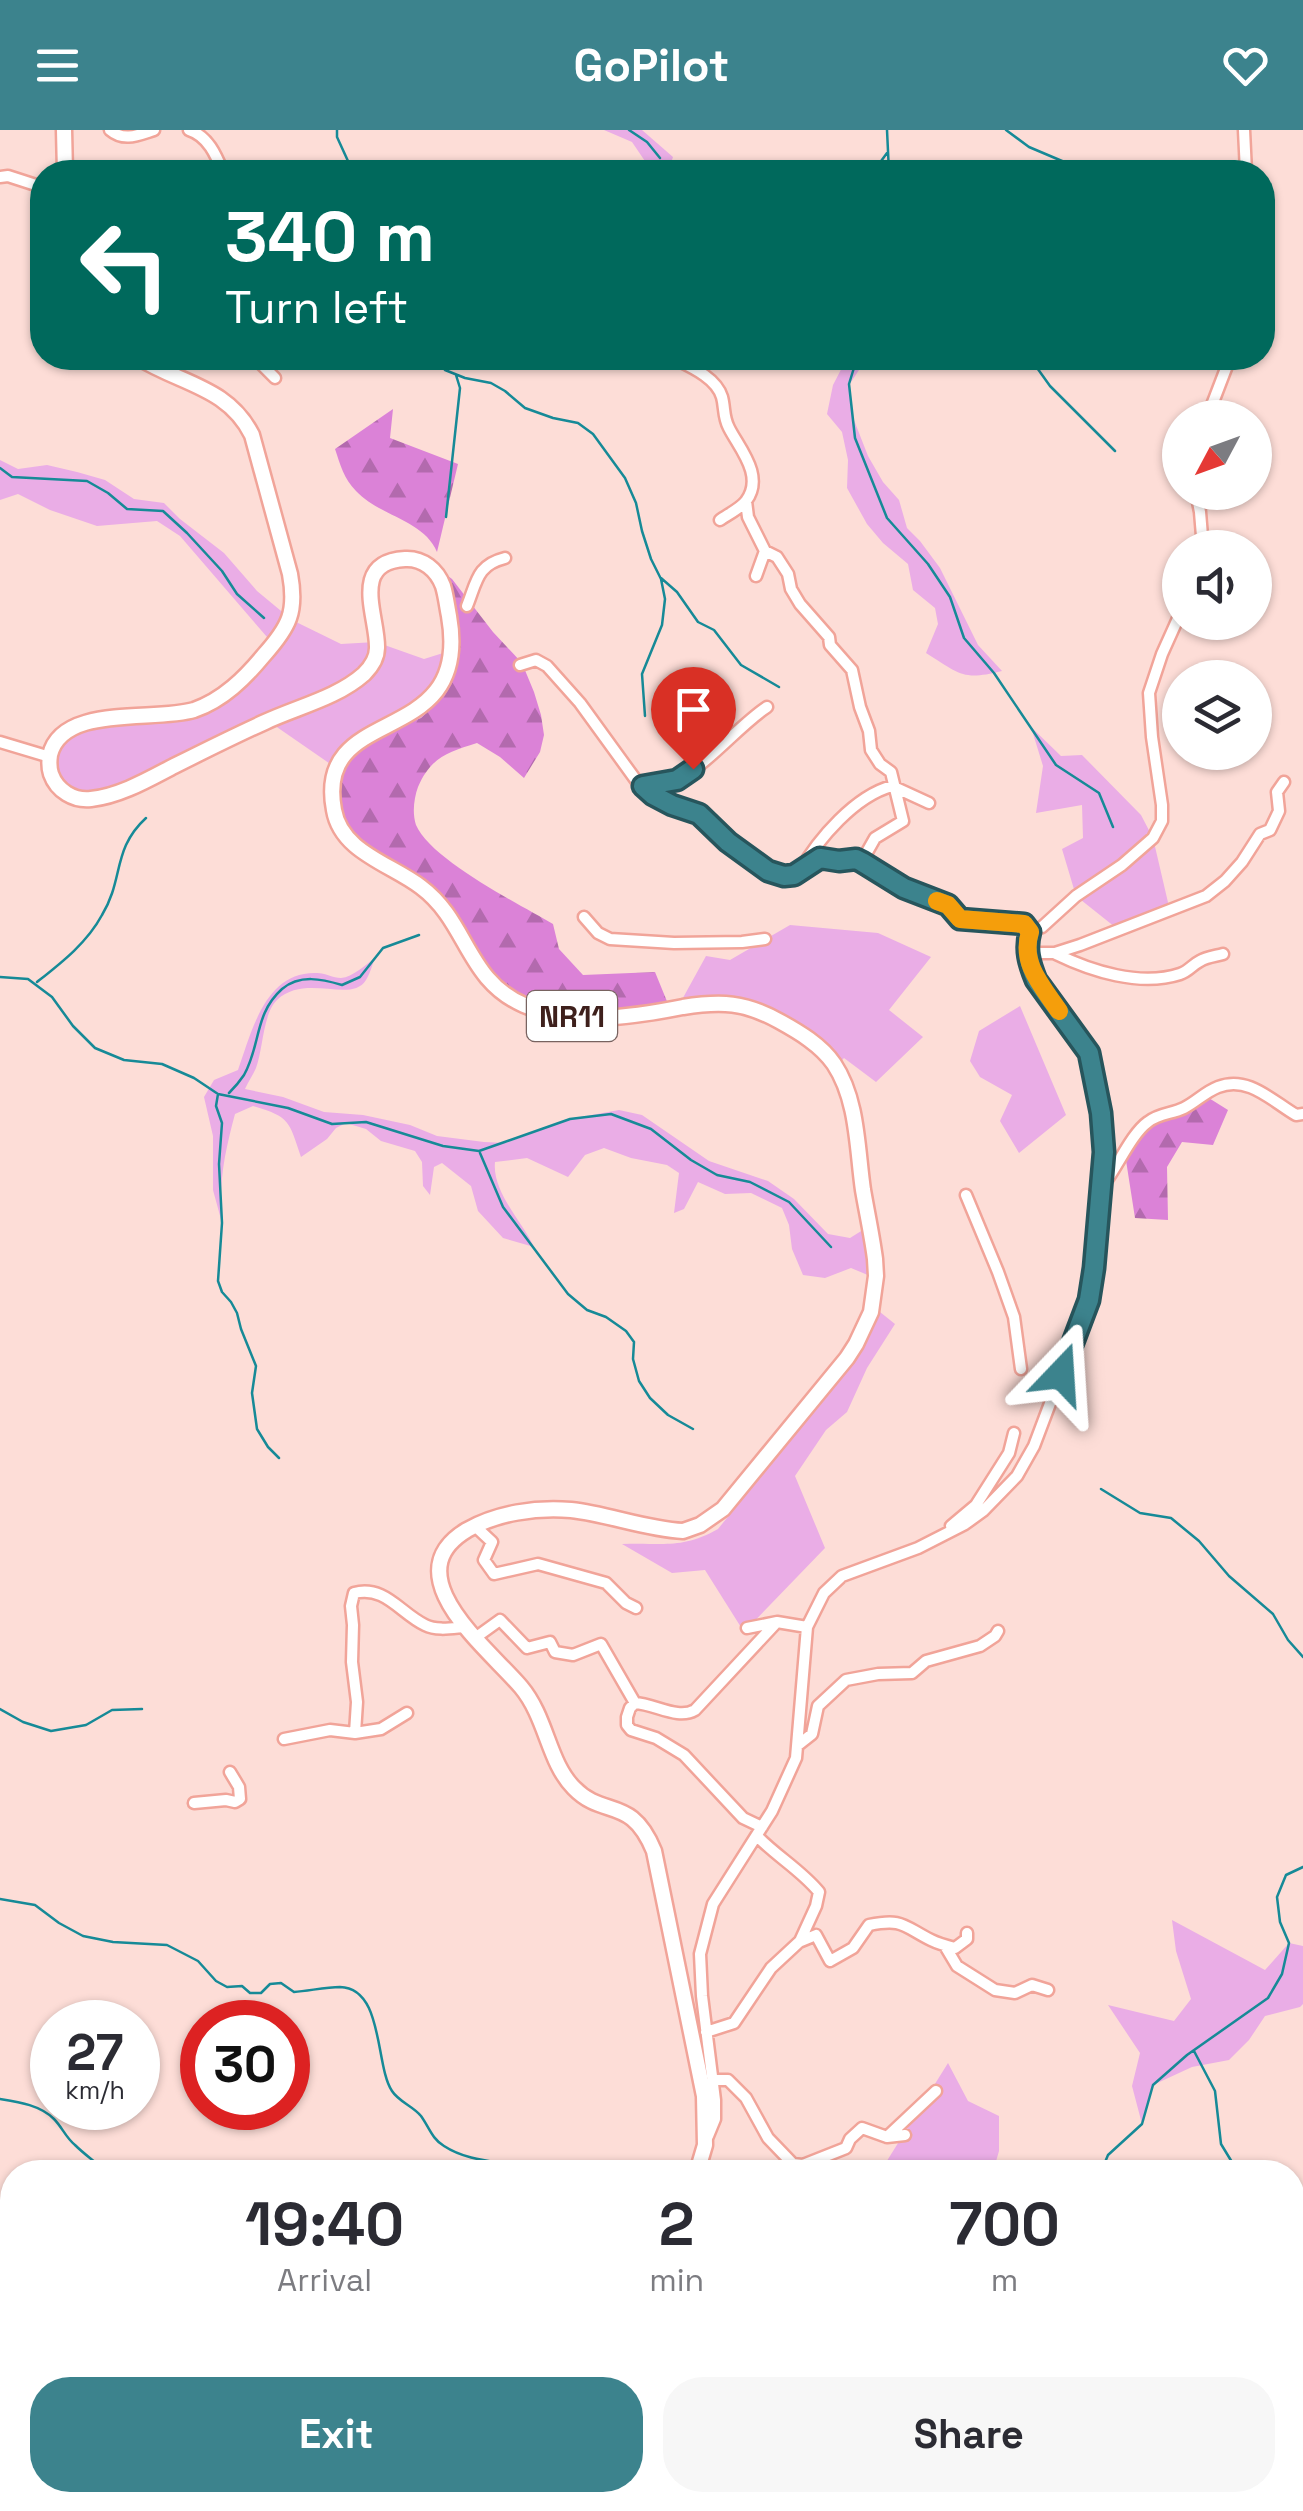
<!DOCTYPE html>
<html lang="en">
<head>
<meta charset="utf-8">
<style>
  body { margin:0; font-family:"Space Grotesk",sans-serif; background:#f7f7f7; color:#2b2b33; height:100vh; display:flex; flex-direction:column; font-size:38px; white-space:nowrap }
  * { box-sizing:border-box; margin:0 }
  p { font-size:32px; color:#7c7c81 }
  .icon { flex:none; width:55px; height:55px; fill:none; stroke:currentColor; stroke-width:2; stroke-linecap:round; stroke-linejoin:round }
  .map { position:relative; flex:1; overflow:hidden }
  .details { position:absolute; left:0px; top:2030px; width:1305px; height:352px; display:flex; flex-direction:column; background:#fff; border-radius:40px 40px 0 0; box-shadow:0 2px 8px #0004 }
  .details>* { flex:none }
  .hud { position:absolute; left:30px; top:30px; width:1245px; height:210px; border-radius:40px; box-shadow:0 2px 8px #0004; background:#00695c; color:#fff; overflow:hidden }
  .needle { width:65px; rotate:229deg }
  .fabs { position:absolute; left:1162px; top:270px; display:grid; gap:20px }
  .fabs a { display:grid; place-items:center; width:110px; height:110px; border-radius:50%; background:#fff; box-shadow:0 2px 8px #0004; font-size:50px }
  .speed { position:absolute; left:30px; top:1870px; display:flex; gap:20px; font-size:50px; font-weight:700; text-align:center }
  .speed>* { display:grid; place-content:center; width:130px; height:130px; border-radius:50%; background:#fff; box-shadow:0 2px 8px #0004; line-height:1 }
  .speed small { font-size:25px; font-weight:400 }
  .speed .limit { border:15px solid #d22; background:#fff; color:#111 }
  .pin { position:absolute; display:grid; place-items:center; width:85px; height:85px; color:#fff; margin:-102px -42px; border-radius:50% 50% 50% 0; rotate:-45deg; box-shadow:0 0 10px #0007 }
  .pin .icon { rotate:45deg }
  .me { position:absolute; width:110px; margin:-55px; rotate:20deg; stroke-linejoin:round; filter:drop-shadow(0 0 8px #0008) }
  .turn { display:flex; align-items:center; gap:35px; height:210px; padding:0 30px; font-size:45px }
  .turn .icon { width:130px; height:130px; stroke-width:2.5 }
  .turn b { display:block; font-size:70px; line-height:85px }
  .eta { display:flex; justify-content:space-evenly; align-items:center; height:170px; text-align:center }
  .eta b { font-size:60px; font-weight:600; line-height:70px }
  .primary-button { display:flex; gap:20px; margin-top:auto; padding:20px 30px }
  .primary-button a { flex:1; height:115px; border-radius:40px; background:#3c838d; color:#fff; font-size:40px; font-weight:600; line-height:115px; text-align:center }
  .primary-button a+a { background:#f7f7f7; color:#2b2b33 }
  header { display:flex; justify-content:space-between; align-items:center; height:130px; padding:0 30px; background:#3c838d; color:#fff; font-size:45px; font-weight:600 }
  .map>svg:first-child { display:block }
  .grass { fill:#eaade6 }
  .forest { fill:url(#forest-firs) }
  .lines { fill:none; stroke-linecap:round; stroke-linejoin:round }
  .stream { stroke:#168a97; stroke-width:2.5 }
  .minor-casing { stroke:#f1a499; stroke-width:15 }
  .highway-casing { stroke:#f1a499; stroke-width:19 }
  .minor { stroke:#fff; stroke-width:10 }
  .highway { stroke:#fff; stroke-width:14 }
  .route-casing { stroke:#27555c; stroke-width:25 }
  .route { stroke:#3c838d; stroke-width:18 }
  .slow { stroke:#f59e0b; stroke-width:18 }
  .labels { text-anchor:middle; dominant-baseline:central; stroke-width:8; stroke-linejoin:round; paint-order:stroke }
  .shield { fill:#fff; stroke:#786360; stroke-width:2.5 }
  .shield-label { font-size:30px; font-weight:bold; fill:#3e201c }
</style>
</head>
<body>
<header><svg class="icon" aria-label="menu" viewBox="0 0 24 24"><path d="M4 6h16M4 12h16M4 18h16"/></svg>GoPilot<svg class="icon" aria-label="heart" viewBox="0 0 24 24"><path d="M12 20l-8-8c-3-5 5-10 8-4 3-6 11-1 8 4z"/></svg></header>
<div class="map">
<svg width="1303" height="2381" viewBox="0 0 1303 2381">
  <defs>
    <pattern id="forest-firs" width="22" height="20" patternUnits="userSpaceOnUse" patternTransform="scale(2.5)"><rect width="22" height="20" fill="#db82d7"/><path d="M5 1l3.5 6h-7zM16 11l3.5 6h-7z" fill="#b36aae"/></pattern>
  </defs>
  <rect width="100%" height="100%" fill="#fdddd7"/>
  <path class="grass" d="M604,0h38l31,27 -5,15 -17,-2 -19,-28z
    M847,228h15l1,6 -14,21 3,30 16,41 15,26 16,18 8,28 13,13 20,27 38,77 24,26c-40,10 -42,3 -76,-18l12,-29 -3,-16 -22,-18 -5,-26 -25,-21 -16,-19 -20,-36 1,-28 -6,-28 -15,-18 6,-29z
    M0,330l18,9 29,-4 30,7 28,8 29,19 30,4 16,16 44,34 33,38 35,29 49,24 35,-2 48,17 32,-10 -8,33 -11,21 -16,15 -26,12 -56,40 -68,-47 -127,61 -76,15 -22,-37 26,-34 120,-13 91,-78h-16l-87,-101 -23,-15 -60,5 -47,-16 -32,-16 -18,6z
    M1031,597l30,29 21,-1 59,60 12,23 17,73 -50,20 -44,-35 -14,-47 21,-11 -1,-33 -46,8 7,-47z
    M790,795l88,8 53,24 -42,53 34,27 -47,45 -32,-24 -13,13 -29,-28 -42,-23 -39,-10 -48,6 33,-60 24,4z
    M375,828c-3,7 -5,16 -9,22 -15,24 -60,-7 -89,20 -14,13 -14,50 -21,68 -3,7 -8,14 -11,21l38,8 41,15 39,3 47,10 27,11 47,6 22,1 64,-24 49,-9 23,5 67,46 59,20 26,18 34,35 22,4 16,-10 9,50 -24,-10 -26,10 -22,-3 -11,-26 -3,-24 -7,-17 -31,-15 -26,1 -27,-12 -14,27 -10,4 5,-40 -12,-8 -36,-7 -27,-10 -19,7 -17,22 -41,-19 -32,4c-3,30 27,59 39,85l-31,-9 -25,-27 -7,-25 -29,-23 -8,4 -4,28 -7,-9 -1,-24 -7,-11 -34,-10 -15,-12 -20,-6 -10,5 -9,11 -26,18c-12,-36 -11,-40 -48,-51l-18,8c-10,37 -17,70 -13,109l-9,-33v-54l-9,-39 10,-17 24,-10c14,-39 27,-99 79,-97 8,0 16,5 24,5 12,-1 24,-13 34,-20z
    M1020,876l46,109 -47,38 -19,-32 12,-26 -32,-18 -10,-16 9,-30z
    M880,1182l15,12 -28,44 -20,44 -21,18 -31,46 30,72 -81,84 -39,-62 -33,3 -50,-29c40,-2 59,6 96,-15l116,-143 34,-48z
    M1172,1790l93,50 24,-27 14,3v58l-3,3 -35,9 -16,24 -20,20 -37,7 -39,18 -11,39 -10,-38 8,-33 -32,-48 66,16 17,-22 -15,-48z
    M948,1933l20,38 31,15v35l-6,21h-113z
    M827,2370h65l-4,11h-58z"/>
  <path class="forest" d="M393,279l-3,29 68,26 -21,88c-13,-32 -58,-36 -81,-61 -12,-12 -16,-27 -21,-42z
    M444,443l8,6 41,53 29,31 12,29 7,23 3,20 -4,17 -16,26 -24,-21 -23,-14c-29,9 -46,14 -59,44 -4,11 -6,26 -2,38 15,35 103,79 137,99l6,25 24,26 72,-3 18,44 -41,3 -131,-20 -55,-82 -114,-99 7,-48 24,-29 58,-23 16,-15 11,-21z
    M1204,965l24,15 -15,35 -31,-3 -15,25 1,53 -33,-2 -10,-64 21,-31z
    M1303,2190v191h-205l-16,-11h210v-152l6,-27z"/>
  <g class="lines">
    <path class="stream" d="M337,0v7l16,35
      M629,0l18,12 13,16
      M887,0l2,42
      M1006,0l23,17 59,25
      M873,42l14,-19
      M435,228l10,12 20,8 26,5 14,8 20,17 28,10 25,5 15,11 32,44 11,25 6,28 9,28 10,20 4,20 -3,26 -20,49 3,42
      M857,228l-8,26 6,54 32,80 41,46 22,33 14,41 30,35 62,92 43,28 14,34
      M1030,228l20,28 65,65
      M0,338l12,9 75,4 21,12 19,16 36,2 24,22 35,38 15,23 27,24
      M446,387l14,-129 -4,-13
      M661,448l16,14 21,30 16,8 27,35 38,22
      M0,847l28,2 24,18 21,29 22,22 29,12 38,4 32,14 24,16 70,14 44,16 34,-2 77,24 36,5 91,-32 41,-5 40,15 40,31 26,15 33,7 39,20 42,45
      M37,852c24,-19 50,-39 65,-67 22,-36 10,-66 44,-97
      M229,963c5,-5 11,-12 15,-18 17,-30 10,-61 38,-86 18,-15 40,-10 60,-4l18,-8 23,-29 36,-13
      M218,964l-2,12 6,17 -3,41 3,59 -4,58 4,11 9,10 6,11 4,16 15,37 -4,27 5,36 11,18 11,11
      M480,1023l23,54 65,87 19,16 19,7 20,14 8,11 -1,17 6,22 11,17 18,17 25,14
      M1101,1359l39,24 31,5 28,23 30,35 44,38 15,26 15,17
      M0,1579l23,13 28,9 35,-6 26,-15 30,-1
      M0,1769l35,6 24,18 24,13 30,6 54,3 31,16 18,20 11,6 15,-1 8,7h11l9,-9 11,-1 13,9c15,-1 31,-5 46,-5 44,1 35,79 52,104 7,11 21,15 29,25 8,11 11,23 23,30 29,19 66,14 97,26
      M1194,1921l21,40 6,53 17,28
      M0,1969c19,3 40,6 54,20 8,8 12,19 21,26 10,10 21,17 31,27
      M1101,2042l7,-17 34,-31 11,-39 34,-30 81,-57 14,-24 7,-31 -9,-21 -3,-25 9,-22 17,-8
      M1292,2190l11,3
      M0,2246l12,-1
      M1013,2370l10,11
      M855,2381l6,-11"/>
    <g class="minor-casing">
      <path id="minor" d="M110,0c14,12 28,5 44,0
        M189,0c19,6 27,25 34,42
        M1244,0l2,42
        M0,47l8,-1 34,11
        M673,228c16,8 43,19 49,39 3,11 1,20 7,31 10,20 36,48 17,73 -5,7 -19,14 -26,19
        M259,232l16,16
        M1207,288l23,-60
        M1196,362l4,20 3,36
        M746,371l2,16 17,34 -9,25
        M765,421l12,6 11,17 3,15 9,15 29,33 1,8 22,25 8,37 9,24 2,19 9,14 11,8 12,49 -28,17 -13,23
        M467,476c10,-25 10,-41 38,-48
        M520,535l16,-5 11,6 33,37 58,80 15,12 46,20 28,28 41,28 16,5 10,-1 26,-17 42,3 42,27 44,17 12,14 64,5 5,7
        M0,612l50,15
        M643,656c10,-2 21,-3 31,-6 27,-8 65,-55 93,-73
        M800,741c18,-32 55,-75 92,-85l37,17
        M584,787l14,16 12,6 64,4 68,-1 23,-3
        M1029,801l13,-4 34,-31 46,-31 31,-27 9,-17v-16l-10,-68 -3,-44 13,-39 18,-40
        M1028,823h27l25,-8 126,-49 19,-15 17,-19 18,-28 10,-4 9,-19 -2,-19 7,-10
        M1056,824c35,17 84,33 124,20 9,-3 12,-9 20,-13 6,-4 16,-5 23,-7
        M1102,1057c15,-19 29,-53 46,-65 11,-9 24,-8 36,-14 12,-6 21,-16 34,-21 30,-12 54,14 78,28l7,-1
        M966,1065l32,77 16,45 7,52
        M475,1396l17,16 -8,18 10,14 44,-10 68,19 20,20 10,5
        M951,1396l25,-21 33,-52 5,-20
        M747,1498l30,-6 30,5
        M475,1508l25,-18 27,28 23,-6 5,10 18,3 28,-11 34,59
        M355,1603l2,-31 -5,-40 1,-37 -2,-19 3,-13c31,-8 46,20 71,32 12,6 27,3 40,2
        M284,1609l46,-9 25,3 26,-4 26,-16
        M798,1615l14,-11 6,-28 28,-26 32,-6 34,-1 14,-12 54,-15 15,-10 3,-5
        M194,1673l32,-3 9,2 5,-3 -1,-12 -9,-15
        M762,1697l-19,-9 -59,-63 -28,-17 -25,-8 -4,-5v-8l3,-9 5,-5c20,1 43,17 60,7l82,-88
        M757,1706c19,20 44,34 62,56l-3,14 -16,35
        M945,1816l12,20 38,24 20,3 17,-8 16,5
        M706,1902l28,-9 37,-55 28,-26 17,-7 14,26 23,-13 16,-23c34,-7 34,1 62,15 8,4 16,6 24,8l12,-9v-6
        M712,1950h16l18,18 22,40 25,26 10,1 43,-17 4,-9 12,-11 25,9 18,-2
        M708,2006l7,-17v-19l-13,-104 -2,-42 13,-50 59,-93 24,-53 11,-131 17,-34 18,-17 76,-28 47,-24 18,-13 34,-35 17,-30 55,-146 13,-113 2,-35 -3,-39 -12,-60 -53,-73c-7,-17 -10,-31 -7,-49
        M887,2007l49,-46"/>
    </g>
    <g class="highway-casing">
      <path id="highway" d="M64,0l1,42
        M139,228c42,26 89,29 113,77l38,139c7,38 -1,53 -26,81 -19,23 -41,45 -70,55 -40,12 -132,-6 -144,45 -1,7 -1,13 1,19 6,17 23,27 40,25 29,-3 58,-20 83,-33 30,-15 60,-30 91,-44 32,-15 72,-24 99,-48 7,-7 13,-15 13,-26 1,-31 -28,-86 28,-89 18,-1 32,11 38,27 3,10 4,20 6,30 24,136 -136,84 -115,194 7,42 57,54 87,77 47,35 45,93 103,118 50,21 108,12 159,2 38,-6 62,-5 96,14 20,11 42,24 55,43 24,36 23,85 29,126 4,23 9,46 12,69l1,17 -5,36 -15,32 -9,14 -124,151 -23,16 -17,6c-38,-2 -75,-17 -112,-21 -35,-3 -74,3 -104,20 -75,45 22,119 54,157 26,31 27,75 53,101 30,31 57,7 80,63l50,245 1,49 -8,27
        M456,2381l9,-11"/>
    </g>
    <use href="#minor" class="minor"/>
    <use href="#highway" class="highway"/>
  </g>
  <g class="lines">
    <g class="route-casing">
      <path id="route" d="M693,639l-16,11 -34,6 10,9 19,10 27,9 29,28 40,29 16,5 10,-1 26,-17 19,3 17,-2 6,3 42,26 44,17 12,14 64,5 6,8c-5,17 -1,31 6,48l53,73 12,60 3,39 -10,116 -5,32 -28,74"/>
    </g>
    <use href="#route" class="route"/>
    <path class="slow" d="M937,771l11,4 12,14 64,5 6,8c-10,31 12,54 29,79"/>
  </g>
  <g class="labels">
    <rect class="shield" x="527" y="861" width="90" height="50" rx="8"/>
    <g class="shield-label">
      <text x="572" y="886">NR11</text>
    </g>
  </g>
</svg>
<div class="fabs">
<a><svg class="needle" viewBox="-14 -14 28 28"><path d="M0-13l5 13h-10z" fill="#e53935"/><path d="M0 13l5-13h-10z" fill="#7c7c81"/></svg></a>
<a><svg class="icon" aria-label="sound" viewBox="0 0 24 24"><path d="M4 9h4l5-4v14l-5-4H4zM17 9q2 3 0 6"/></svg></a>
<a><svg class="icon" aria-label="layers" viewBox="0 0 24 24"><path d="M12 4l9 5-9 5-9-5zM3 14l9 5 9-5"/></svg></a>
</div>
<div class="speed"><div>27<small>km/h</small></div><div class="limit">30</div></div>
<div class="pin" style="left:693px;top:639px;background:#d93025"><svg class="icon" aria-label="arrive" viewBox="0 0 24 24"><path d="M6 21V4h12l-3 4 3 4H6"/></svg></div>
<svg class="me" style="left:1061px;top:1244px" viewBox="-20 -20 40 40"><path d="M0-17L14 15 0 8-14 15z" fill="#3c838d" stroke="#fff" stroke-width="4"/></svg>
<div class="hud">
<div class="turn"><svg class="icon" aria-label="left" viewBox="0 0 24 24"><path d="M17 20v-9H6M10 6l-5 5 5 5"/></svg><div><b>340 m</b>Turn left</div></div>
</div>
<section class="details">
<div class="eta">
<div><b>19:40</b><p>Arrival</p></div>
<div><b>2</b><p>min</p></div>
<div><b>700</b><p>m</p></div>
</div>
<div class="primary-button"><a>Exit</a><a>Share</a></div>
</section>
</div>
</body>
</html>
